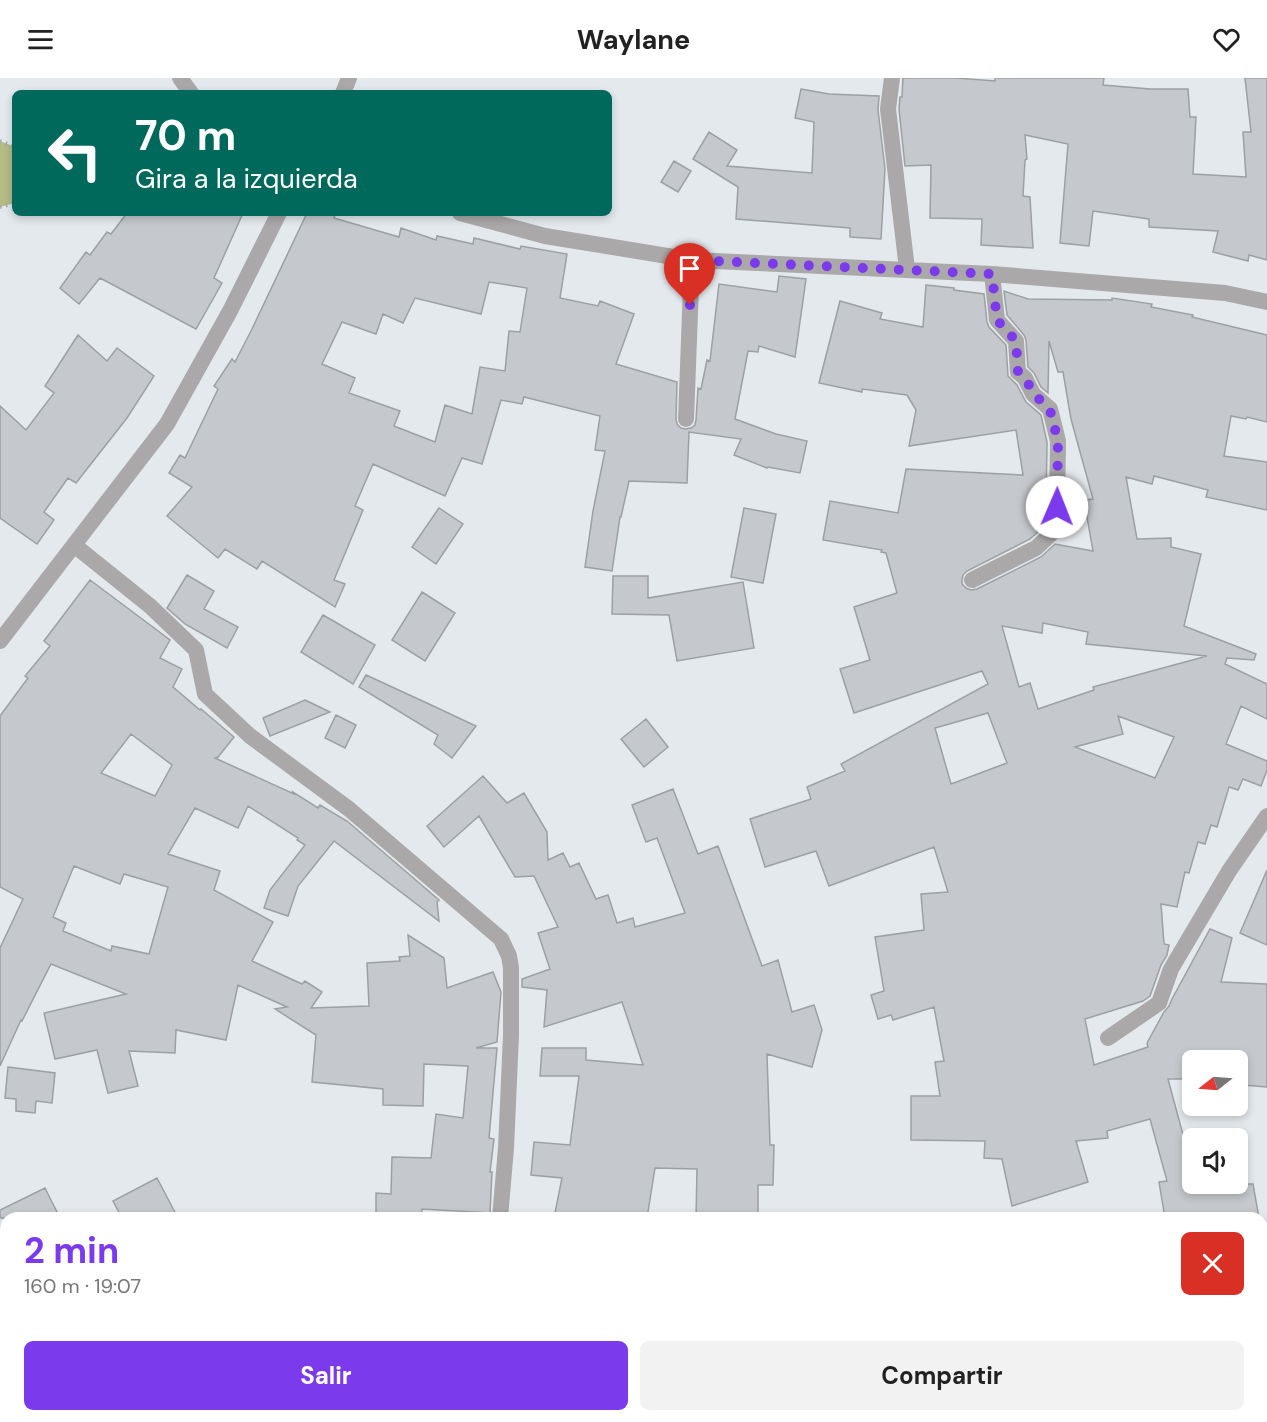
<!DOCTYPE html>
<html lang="es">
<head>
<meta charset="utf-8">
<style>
  body { margin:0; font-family:"DM Sans",sans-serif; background:#f2f2f2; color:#222; height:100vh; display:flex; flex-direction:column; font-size:22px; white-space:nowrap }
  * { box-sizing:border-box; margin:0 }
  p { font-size:20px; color:#767676 }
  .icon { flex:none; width:33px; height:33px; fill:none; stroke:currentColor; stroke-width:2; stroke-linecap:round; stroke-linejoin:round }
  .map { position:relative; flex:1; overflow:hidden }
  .panel { position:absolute; left:0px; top:1134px; width:1268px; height:210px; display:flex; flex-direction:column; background:#fff; border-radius:18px 18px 0 0; box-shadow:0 3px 9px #0003 }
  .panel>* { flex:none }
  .hud { position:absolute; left:12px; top:12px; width:600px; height:126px; border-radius:9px; box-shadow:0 3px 9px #0003; background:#00695c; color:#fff; overflow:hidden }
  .needle { width:39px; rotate:253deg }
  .buttons { position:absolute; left:1182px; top:972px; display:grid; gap:12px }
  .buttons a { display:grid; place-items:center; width:66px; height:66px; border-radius:9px; background:#fff; box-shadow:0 3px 9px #0003; font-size:30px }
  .pin { position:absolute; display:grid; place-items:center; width:51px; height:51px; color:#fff; margin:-62px -26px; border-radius:50% 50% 50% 0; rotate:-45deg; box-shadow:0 0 6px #0007 }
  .pin .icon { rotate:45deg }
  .me { position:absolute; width:66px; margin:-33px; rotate:1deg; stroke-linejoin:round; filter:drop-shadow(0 0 4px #0008) }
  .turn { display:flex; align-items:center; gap:21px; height:126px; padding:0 24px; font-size:27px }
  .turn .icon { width:78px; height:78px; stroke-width:2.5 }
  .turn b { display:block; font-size:42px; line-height:51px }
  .round { display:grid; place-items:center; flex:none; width:63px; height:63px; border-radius:9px; background:#f2f2f2 }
  .summary { display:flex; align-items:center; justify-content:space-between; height:102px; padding:0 24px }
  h1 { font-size:36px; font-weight:700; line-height:45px; color:#7c3aed }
  .button { display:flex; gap:12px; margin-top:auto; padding:12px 24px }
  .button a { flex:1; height:69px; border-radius:9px; background:#7c3aed; color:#fff; font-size:24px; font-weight:700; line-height:69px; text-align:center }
  .button a+a { background:#f2f2f2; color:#222 }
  header { display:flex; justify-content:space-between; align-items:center; height:78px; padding:0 24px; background:#fff; font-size:27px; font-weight:700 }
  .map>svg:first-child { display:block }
  .green { fill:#b5bb85 }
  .building { fill:#c5c9cd; stroke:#9ca0a3; stroke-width:1.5; fill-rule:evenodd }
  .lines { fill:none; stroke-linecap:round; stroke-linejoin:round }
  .path { stroke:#a5a9ac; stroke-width:4; stroke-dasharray:1.5 4.5; stroke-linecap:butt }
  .minor { stroke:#aaa8a8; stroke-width:16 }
  .tertiary { stroke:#aaa8a8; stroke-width:16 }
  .route { stroke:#7c3aed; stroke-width:10; stroke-dasharray:0 18 }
</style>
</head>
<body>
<header><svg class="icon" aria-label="menu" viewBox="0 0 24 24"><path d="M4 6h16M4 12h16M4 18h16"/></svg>Waylane<svg class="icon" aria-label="heart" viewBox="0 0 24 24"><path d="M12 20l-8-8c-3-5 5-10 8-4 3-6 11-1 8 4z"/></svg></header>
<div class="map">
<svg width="1267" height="1344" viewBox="0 0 1267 1344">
  <rect width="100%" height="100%" fill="#e4e9ed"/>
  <path class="green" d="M0,63l15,6v56l-15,4z"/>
  <path class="building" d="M903,0h53l39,3v-3h109l-1,7 47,4h38l2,28h6l-3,57 53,3 -3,-45h8l-6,-54h22v182l-18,-5 -1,6 -35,-9 5,-21 -69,-4v-8l-56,-8 -4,35 -29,-3 8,-99 -43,-9 2,24 -2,1 -2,36 7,1 3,51 -52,-3 1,-26 -52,-1 1,-53 -26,1 -6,-57 1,-12h2z
    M801,11l28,5 50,2 -1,14 7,59 -4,70 -31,-2v-9l-114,-9 2,-32 -45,-28 16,-27 28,18 -10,16 85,7 2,-51 -19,-4z
    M674,83l17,10 -13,21 -17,-10z
    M127,135h116l-29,65 8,5 -26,46 -96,-51 -21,26 -19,-16 26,-36 4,3 17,-23 4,2z
    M307,135h29l-2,5 65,19 2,-9 35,12 1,-4 36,8 1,-6 46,11 1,-3 46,8 -7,44 38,8 2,-5 34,13 -18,50 61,18 -1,37 1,5 4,4 4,1 6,-1 4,-3 1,-5 2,-32 3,1 6,-29 3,1 9,-77 58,8 2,-16 27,3 -11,78 -36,-11 -1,6 -10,-1 -13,68 41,15 31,7 -7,32 -32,-6 -1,1 -33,-13 7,-16 -52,-7 -2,51 -58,-2 -8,36h-1l-8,54 -27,-4 8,-56 12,-60 -10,-1 5,-34 -76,-19 -2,7 -21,-4 -19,64 -20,-6 -17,38 -72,-32 -18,42 8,4 -29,70 11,4 -10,23 -73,-46 -5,8 -32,-20 -7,9 -51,-42 25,-29 -23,-14 11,-18 5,3 33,-69 -4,-3 18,-27 3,3 17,-33zM489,204l38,6 -7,44 -11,-1 -4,40 -25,-4 -8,47 -27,-9 -10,37 -41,-16 6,-15 -51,-18 6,-15 -33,-14 20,-42 34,12 7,-20 20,9 12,-25 66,16z
    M926,207l28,3v2l30,4 3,28 2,5 17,18 2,31 9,9 9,17 15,13 6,27 -1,64 -4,22 -12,11 -63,32 -4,4 -1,5v4l4,4 5,2 6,-1 64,-32 14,-13 38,7 -9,-51 9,-1 -22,-80 -8,-47h-5l-9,-31 -1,52 -7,-6 -7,-14 -6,-6 -2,-27 -2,-5 -17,-20 -3,-24 24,8 84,1v-2l40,6 -1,3 42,8 -1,2 75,18v87l-20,-5 -1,2 -15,-3 -7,40 43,6v48l-61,-13 2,-7 -54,-14 -2,8 -26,-7 11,62 34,-1v9l30,7 -17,72 72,28 -2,6 -27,-2 -2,6 42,20v35l-26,-13 -15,38 41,17v9l-6,16 -18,-7 -5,11 -9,-3 -12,40 -6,-2 -6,19 -7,-2 -9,31 -4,-1 -8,35 -16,-3 3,40 5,1 -2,10 -6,10 -11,31 -7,5 -58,18 9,46 54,-18 -1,-4 17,-31 5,-6 3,-7 38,-70 22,9 -11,44 46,2v103l-24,-2 2,-25h-53v19h-24l24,89v16h61l6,34h-94l-6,-36 8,-1 -17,-62 -43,12 1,7 -32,3 12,41 -76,24 -10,-47 -18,-1 1,-17 -74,-1v-44h29l-5,-34 9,-1 -10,-54 -41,13 -2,-5 -13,4 -7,-24 13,-4 -9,-54 49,-7 -3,-36 27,-2 -14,-45 -105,39 -13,-35 -51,16 -15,-48 61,-20 -4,-12 38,-16 -4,-7 147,-80 -6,-13 -128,42 -14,-44 30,-9 -16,-53 43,-14 -11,-40 -5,-1 1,-2 -59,-10 7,-39 68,12 8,-44 117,6 -7,-45 -107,16 7,-36 -9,-15 -45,-6v3l-43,-9 21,-82 42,12 -2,6 43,8zM1043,545l45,9 -2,12 121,12 -114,31 1,3 -56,19 -8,-26 -11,4 -17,-61 40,7zM988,635l19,50 -56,21 -16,-56zM1118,638l56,21 -19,41 -80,-31 48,-13z
    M78,257l29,26 10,-13 37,28 -27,42 -51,65 -8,-5 -24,34 10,8 -17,24 -37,-26v-112l26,24 28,-37 -9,-7z
    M439,430l24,16 -27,40 -24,-17z
    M744,430l32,6 -13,69 -32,-6z
    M187,497l27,16 -10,18 34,18 -11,21 -42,-24 -18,-16z
    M613,498h35v22l95,-16 11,66 -77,13 -8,-46 -57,-1z
    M90,502l80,60 -10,18 22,11 -9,18 27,23 1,-1 33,28 -16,20 -3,1 79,36 -1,-2 25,16 2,-3 27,16 92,79 -2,2 2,19 -105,-80 -36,45 -10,30 -24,-8 6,-18 35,-45 -8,-5 1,-2 -50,-32 -10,22 -43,-20 -27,46 52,17 -6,19 59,32 -21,39 50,23 3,-3 17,11 -11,16 58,-2 -2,-43 33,-2 -1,-4 11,-1 -2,-21 36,23 3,30 46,-16 8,20 -4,50 -21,6h21l-8,90 5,1 -4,33h2l-2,41 -68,-4 -1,9h-45v-25l15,1 1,-37 39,1 5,-44 27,4 5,-52 -44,-2 -1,42 -40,-1v-16l-71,-7 4,-47 -41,-26 12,-2 -49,-22 -12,55 -50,-10 -1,23 -46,-2 9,35 -30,7 -11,-43 -42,9 -11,-46 82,-19 -75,-30 -29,57 -1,-1 -21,46v-118l23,-49 -23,-12v-171l28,-38 -3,-2 25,-30 -6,-5zM131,656l41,31 -17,31 -54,-23zM74,788l46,18 4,-10 44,13 -19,67 -37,-8 -1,5 -48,-20 3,-8 -13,-6z
    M422,514l33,21 -30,48 -33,-21z
    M323,537l52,30 -22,39 -52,-32z
    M366,597l63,29 47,22 -24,32 -18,-14 4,-9 -79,-48z
    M305,622l25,12 -60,24 -7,-18z
    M336,637l20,10 -11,23 -20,-10z
    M646,641l22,28 -24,20 -23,-28z
    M483,698l24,27 17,-10 23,39 1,28 15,-7 7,14 9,-4 17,36 12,-4 9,28 16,-5 2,9 50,-14 -28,-75 -11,4 -14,-37 41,-16 25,65 20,-8 44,120 16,-6 14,52 22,-7 8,25 -10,37 -45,-13 3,91h4l-1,40h-15v33h-62l1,-49 -42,-1 -8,50h-93l8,-40 -31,-3 3,-33 36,3 9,-69h-39l2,-28h44v12l57,5 -21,-63 -78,25 3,-37 -25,-3v-8l28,-10 -12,-36 20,-6 -24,-51 -19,1 -36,-61 -35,31 -17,-21z
    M1267,792v75l-27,-12z
    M8,989l47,6 -3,30 -16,-2 -1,12 -19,-2v-12l-11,-1z
    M157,1100l21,40h-56l-9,-17z
    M45,1110l15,30h-60v-8z"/>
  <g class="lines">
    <path class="path" d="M0,63l15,6
      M0,129l15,-4"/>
    <path class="minor" d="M180,0l11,15
      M892,0l-4,31 19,160
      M460,135l85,23 147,24 300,14 233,19 42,9
      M686,341l6,-159
      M74,467l76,61 46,44 9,44 45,42 99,73 152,130 8,17 2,12v67l-5,113 -6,70
      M972,502l64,-32 16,-15 5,-26 1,-66 -8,-32 -17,-15 -8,-16 -7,-6 -2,-31 -19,-21 -5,-46
      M1108,960l51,-35 12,-34 58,-98 38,-55
      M438,1344l2,-6"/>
    <path class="tertiary" d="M343,15l6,-15
      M0,563l167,-217 63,-113 49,-98"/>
  </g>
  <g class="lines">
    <path class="route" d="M690,227l2,-45 300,14 5,46 19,21 2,31 7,6 9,16 16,16 8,31 -1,66"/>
  </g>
</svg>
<div class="buttons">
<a><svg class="needle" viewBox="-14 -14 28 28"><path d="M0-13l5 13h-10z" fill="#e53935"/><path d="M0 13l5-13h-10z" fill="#767676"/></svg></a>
<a><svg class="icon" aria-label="sound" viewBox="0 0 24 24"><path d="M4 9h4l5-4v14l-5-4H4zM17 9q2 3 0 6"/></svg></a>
</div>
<div class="pin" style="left:690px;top:227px;background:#d93025"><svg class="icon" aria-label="arrive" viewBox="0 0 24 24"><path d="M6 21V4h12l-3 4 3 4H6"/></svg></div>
<svg class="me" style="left:1057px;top:429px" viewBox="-20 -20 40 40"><circle r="19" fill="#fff"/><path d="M0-13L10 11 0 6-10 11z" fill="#7c3aed"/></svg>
<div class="hud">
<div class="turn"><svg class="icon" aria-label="left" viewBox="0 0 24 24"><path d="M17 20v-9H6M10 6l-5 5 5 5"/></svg><div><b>70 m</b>Gira a la izquierda</div></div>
</div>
<section class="panel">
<div class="summary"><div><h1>2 min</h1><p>160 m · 19:07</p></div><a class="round" style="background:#d93025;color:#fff"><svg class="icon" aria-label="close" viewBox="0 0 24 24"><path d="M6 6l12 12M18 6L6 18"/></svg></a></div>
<div class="button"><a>Salir</a><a>Compartir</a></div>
</section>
</div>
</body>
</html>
